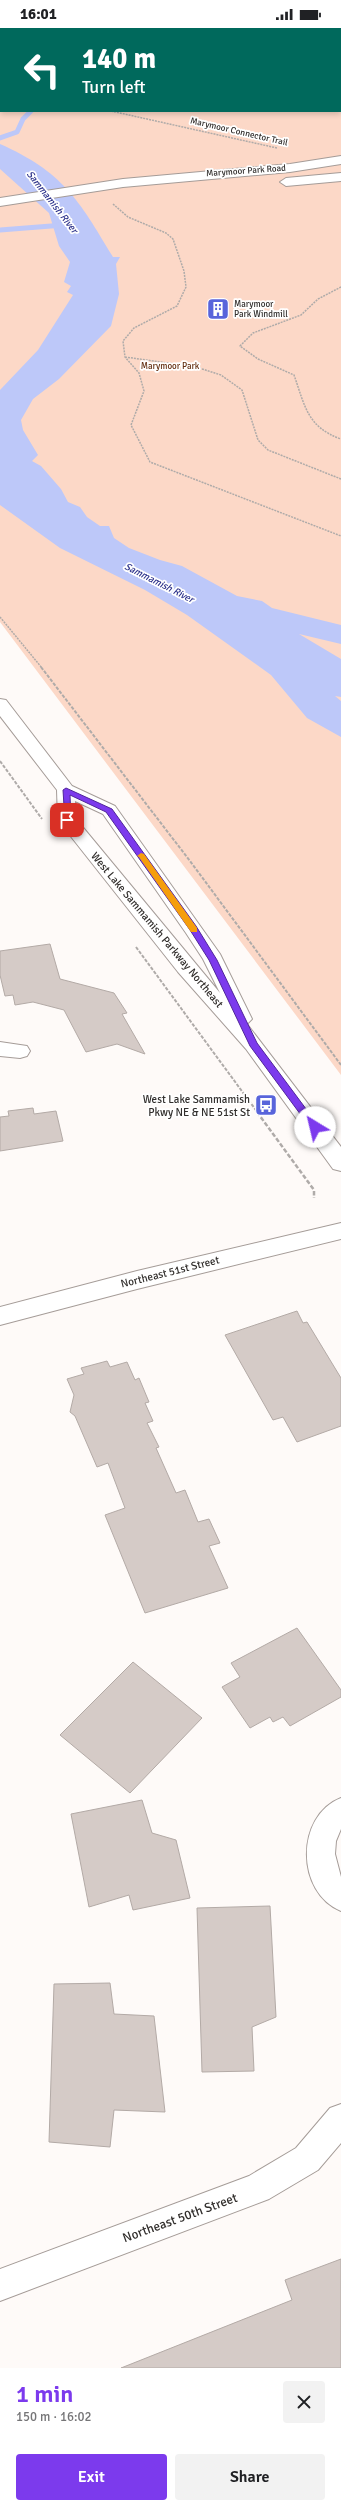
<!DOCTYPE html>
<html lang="en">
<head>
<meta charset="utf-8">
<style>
  body { margin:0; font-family:Signika,sans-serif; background:#f2f2f2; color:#202124; height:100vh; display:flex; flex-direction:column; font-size:15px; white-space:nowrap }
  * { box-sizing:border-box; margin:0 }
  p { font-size:13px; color:#757577 }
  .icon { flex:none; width:22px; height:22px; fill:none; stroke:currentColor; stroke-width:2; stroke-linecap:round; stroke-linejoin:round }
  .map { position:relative; height:2340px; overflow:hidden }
  .panel { display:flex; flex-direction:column; background:#fff; flex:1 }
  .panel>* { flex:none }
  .guide { position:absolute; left:0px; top:0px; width:341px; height:84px; box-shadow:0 2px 6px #0003; background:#00695c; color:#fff; overflow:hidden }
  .pin { position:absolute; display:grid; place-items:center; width:34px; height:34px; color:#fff; margin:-17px; border-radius:8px; box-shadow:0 2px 6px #0006 }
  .me { position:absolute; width:44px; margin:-22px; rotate:324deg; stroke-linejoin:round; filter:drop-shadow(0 0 3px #0008) }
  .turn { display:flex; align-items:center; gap:14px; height:84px; padding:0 16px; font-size:18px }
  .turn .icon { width:52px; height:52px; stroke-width:2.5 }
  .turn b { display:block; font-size:28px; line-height:34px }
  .round { display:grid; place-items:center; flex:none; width:42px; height:42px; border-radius:4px; background:#f2f2f2 }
  .head { display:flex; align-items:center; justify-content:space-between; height:68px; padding:0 16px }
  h1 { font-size:24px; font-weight:600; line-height:30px; color:#7c3aed }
  .cta { display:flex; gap:8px; margin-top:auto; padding:8px 16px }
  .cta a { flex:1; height:46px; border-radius:4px; background:#7c3aed; color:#fff; font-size:16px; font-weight:600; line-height:46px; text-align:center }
  .cta a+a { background:#f2f2f2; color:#202124 }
  .status { display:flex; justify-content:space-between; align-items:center; height:28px; padding:0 20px; background:#fff; direction:ltr }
  .status svg { height:11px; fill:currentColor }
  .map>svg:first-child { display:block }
  .green { fill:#fcd8c7; fill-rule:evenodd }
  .water { fill:#bdc8f9 }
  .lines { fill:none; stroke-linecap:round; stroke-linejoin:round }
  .stream { stroke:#bdc8f9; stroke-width:5 }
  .building { fill:#d5cbc7; stroke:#b3aaa6 }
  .lane-casing { stroke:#a59c98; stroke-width:2 }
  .street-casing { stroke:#a59c98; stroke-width:2 }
  .secondary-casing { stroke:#a59c98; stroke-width:2 }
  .path-far2 { stroke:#afaba9; stroke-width:1.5; stroke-dasharray:2 1; stroke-linecap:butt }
  .path-far1 { stroke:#afaba9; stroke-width:2; stroke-dasharray:3.5 1.5; stroke-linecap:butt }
  .path { stroke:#afaba9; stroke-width:2.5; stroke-dasharray:4.5 2; stroke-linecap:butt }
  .lane { fill:#fff; fill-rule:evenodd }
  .street { fill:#fff; fill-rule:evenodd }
  .secondary { fill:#fff; fill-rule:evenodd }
  .route { fill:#7c3aed; stroke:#51269a }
  .slow { fill:#f59e0b }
  .labels { text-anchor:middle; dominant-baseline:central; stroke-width:3.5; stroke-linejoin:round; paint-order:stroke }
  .far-street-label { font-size:9px; fill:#312e2c; stroke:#fff }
  .far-poi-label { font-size:9px; fill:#312e2c; stroke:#fff; text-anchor:start }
  .far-park-label { font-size:9px; fill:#632e11; stroke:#fff }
  .far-water-label { font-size:10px; font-style:italic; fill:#2d328b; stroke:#fff }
  .street-label { font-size:11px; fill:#312e2c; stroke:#fff }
  .poi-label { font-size:11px; fill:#312e2c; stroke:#fff; text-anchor:end }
  .near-street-label { font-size:13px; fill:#312e2c; stroke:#fff }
</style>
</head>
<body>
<div class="status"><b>16:01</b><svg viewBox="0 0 49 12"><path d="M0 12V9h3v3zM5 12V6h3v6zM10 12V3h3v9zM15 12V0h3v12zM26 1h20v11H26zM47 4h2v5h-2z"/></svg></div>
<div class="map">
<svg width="341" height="2340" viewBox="0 0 341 2340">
  <rect width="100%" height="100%" fill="#fefaf8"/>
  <path class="green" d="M0,0h341v1047l-341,-453zM1,1h339v82h-339z"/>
  <path class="water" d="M0,116c63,28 79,56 113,113h7l-4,7 3,30 -8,32 -52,53 -26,20 -12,21 2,10 15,25 -6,6 9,5 20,23 7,13 12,5 7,10 13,9h9l5,12 15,10 31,12 22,6 55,30 25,5 10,7 69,17v19l-42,-10 42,25v38l-6,-1 6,5v36l-34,-19 -36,-43 -84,-60 -42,-25 -85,-42 -60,-43v-115l38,-40 35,-55 -6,-3 4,-6 -7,-4 6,-20 -11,-16 -10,-33 -49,-44z"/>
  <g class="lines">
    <path class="stream" d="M0,110l17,-6 6,-13 8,-8
      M0,202l64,-5"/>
  </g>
  <path class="building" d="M50,916l10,35 54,14 13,20 -5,1 23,40 -28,-10 -31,8 -22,-42 -31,-8 -18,3 -2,-10 -8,1 -5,-21v-24z
    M33,1080l1,6 22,-3 7,30 -63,10v-34l9,-1 -1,-5z
    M297,1283l6,12 4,-1 34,56v48l-44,16 -14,-25 -10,3 -48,-85z
    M107,1333l3,6 17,-5 8,18 4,-2 10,24 -4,1 8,18 -6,2 12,24 -3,1 20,45 9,-3 13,32 11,-3 11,24 -11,3 19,42 -83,25 -40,-98 20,-7 -17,-45 -11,4 -22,-51 -5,-4 4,-17 -7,-16 17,-5 -3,-6z
    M297,1600l44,62v7l-51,29 -7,-9 -10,5 -3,-5 -20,11 -28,-41 18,-10 -9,-14z
    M133,1634l69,56 -72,75 -70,-58z
    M142,1772l10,33 24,7 14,58 -57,12 -4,-15 -40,12 -18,-93z
    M270,1878l6,111 -24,10 2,44 -52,1 -5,-164z
    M110,1955l4,31 40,2 11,96 -51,-2 -4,37 -61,-5 5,-158z
    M341,2231v109h-220l171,-68 -7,-20z"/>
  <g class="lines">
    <g class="lane-casing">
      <path id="lane" d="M340,34h1v6h-1z"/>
    </g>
    <g class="street-casing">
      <path id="street" d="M341,128v8l-51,8 -167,15 -123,19v-8l123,-19 167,-15z
        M341,145v8l-55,5 -6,-4 6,-4z
        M0,1014l27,4 3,5 -3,5 -7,2 -20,-2z
        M341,1770v31l-5,12 -1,13 6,23v34c-45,-18 -46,-95 0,-113z
        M341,2076v39l-23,27 -49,29 -269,102v-32l249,-93 47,-28 34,-40z"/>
    </g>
    <g class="secondary-casing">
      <path id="secondary" d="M0,671l6,1 66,86 43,20 105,148 32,65 -5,5 94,123v24l-8,-2 -87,-120 -68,-77 -117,-148 -3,-4 -1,-30 -57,-74zM75,773l28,13 83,119 17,26 17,34 -144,-174z
        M341,1195v16l-204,50 -137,36v-18l137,-36z"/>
    </g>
    <path class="path-far2" d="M142,0l4,1
      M282,0l3,1
      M170,1l4,-1
      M111,83l166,37
      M113,176l15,13 38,16 7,6 11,32 2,16 -9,19 -43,22 -11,13 2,16 14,16 5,18 -13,34 19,37 191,74
      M341,259l-23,12 -17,16 -48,18 -13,13 18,13 36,16c11,31 13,52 47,64
      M125,329l71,10 25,8 21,15 16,50 10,10 73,29
      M0,589l42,51"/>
    <path class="path-far1" d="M41,639l149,194 151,204
      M0,733l42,58
      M136,919l122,166"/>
    <path class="path" d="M257,1084l57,78v8"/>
    <use href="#lane" class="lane"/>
    <use href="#street" class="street"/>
    <use href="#secondary" class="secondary"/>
  </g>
  <path class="route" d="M66,760l46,21 84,117 21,34 40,83 61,82v5h-6l-62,-84 -41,-86 -19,-30 -84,-118 -36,-17 1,25 -6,2 -2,-32z"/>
  <path class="slow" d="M141,825l3,1 53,74v4h-6l-52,-75 -2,-1z"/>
  <defs>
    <g id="building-square" transform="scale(1.15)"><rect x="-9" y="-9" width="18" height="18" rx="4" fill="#5864db" stroke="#fff"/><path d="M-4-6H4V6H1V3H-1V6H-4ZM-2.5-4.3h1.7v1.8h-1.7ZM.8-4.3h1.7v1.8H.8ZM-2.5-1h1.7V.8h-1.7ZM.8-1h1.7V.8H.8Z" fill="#fff"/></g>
    <g id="bus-square" transform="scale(1.15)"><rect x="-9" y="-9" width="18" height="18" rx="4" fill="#5864db" stroke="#fff"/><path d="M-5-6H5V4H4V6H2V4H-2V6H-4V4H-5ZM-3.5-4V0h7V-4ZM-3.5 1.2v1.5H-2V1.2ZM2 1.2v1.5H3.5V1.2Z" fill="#fff"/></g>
  </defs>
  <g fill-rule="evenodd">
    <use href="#building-square" x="218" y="281"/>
    <use href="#bus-square" x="266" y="1077"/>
  </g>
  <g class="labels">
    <g class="far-street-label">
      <text transform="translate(239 104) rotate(13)">Marymoor Connector Trail</text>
      <text transform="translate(246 143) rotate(-4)">Marymoor Park Road</text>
    </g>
    <g class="far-poi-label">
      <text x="234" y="276">Marymoor<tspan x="234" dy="10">Park Windmill</tspan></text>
    </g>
    <g class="far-park-label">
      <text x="170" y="338">Marymoor Park</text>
    </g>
    <g class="far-water-label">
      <text transform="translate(52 174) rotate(52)">Sammamish River</text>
      <text transform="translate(159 555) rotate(27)">Sammamish River</text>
    </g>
    <g class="street-label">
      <text transform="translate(157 902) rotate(50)">West Lake Sammamish Parkway Northeast</text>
      <text transform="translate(170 1244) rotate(-14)">Northeast 51st Street</text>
    </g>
    <g class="poi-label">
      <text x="250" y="1071">West Lake Sammamish<tspan x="250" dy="13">Pkwy NE &amp; NE 51st St</tspan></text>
    </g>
    <g class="near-street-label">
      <text transform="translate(180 2190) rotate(-20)">Northeast 50th Street</text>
    </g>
  </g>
</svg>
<div class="pin" style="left:67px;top:792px;background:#d93025"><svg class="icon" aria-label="arrive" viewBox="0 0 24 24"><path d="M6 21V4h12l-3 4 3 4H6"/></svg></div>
<svg class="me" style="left:315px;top:1099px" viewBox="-20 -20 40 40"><circle r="19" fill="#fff"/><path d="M0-13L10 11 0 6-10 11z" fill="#7c3aed"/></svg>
<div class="guide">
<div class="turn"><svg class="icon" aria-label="left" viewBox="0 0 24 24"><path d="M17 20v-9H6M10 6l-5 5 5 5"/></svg><div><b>140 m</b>Turn left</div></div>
</div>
</div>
<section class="panel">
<div class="head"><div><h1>1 min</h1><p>150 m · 16:02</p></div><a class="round"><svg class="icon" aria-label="close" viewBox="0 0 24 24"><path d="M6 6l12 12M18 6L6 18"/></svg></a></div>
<div class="cta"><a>Exit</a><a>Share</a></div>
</section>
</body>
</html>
